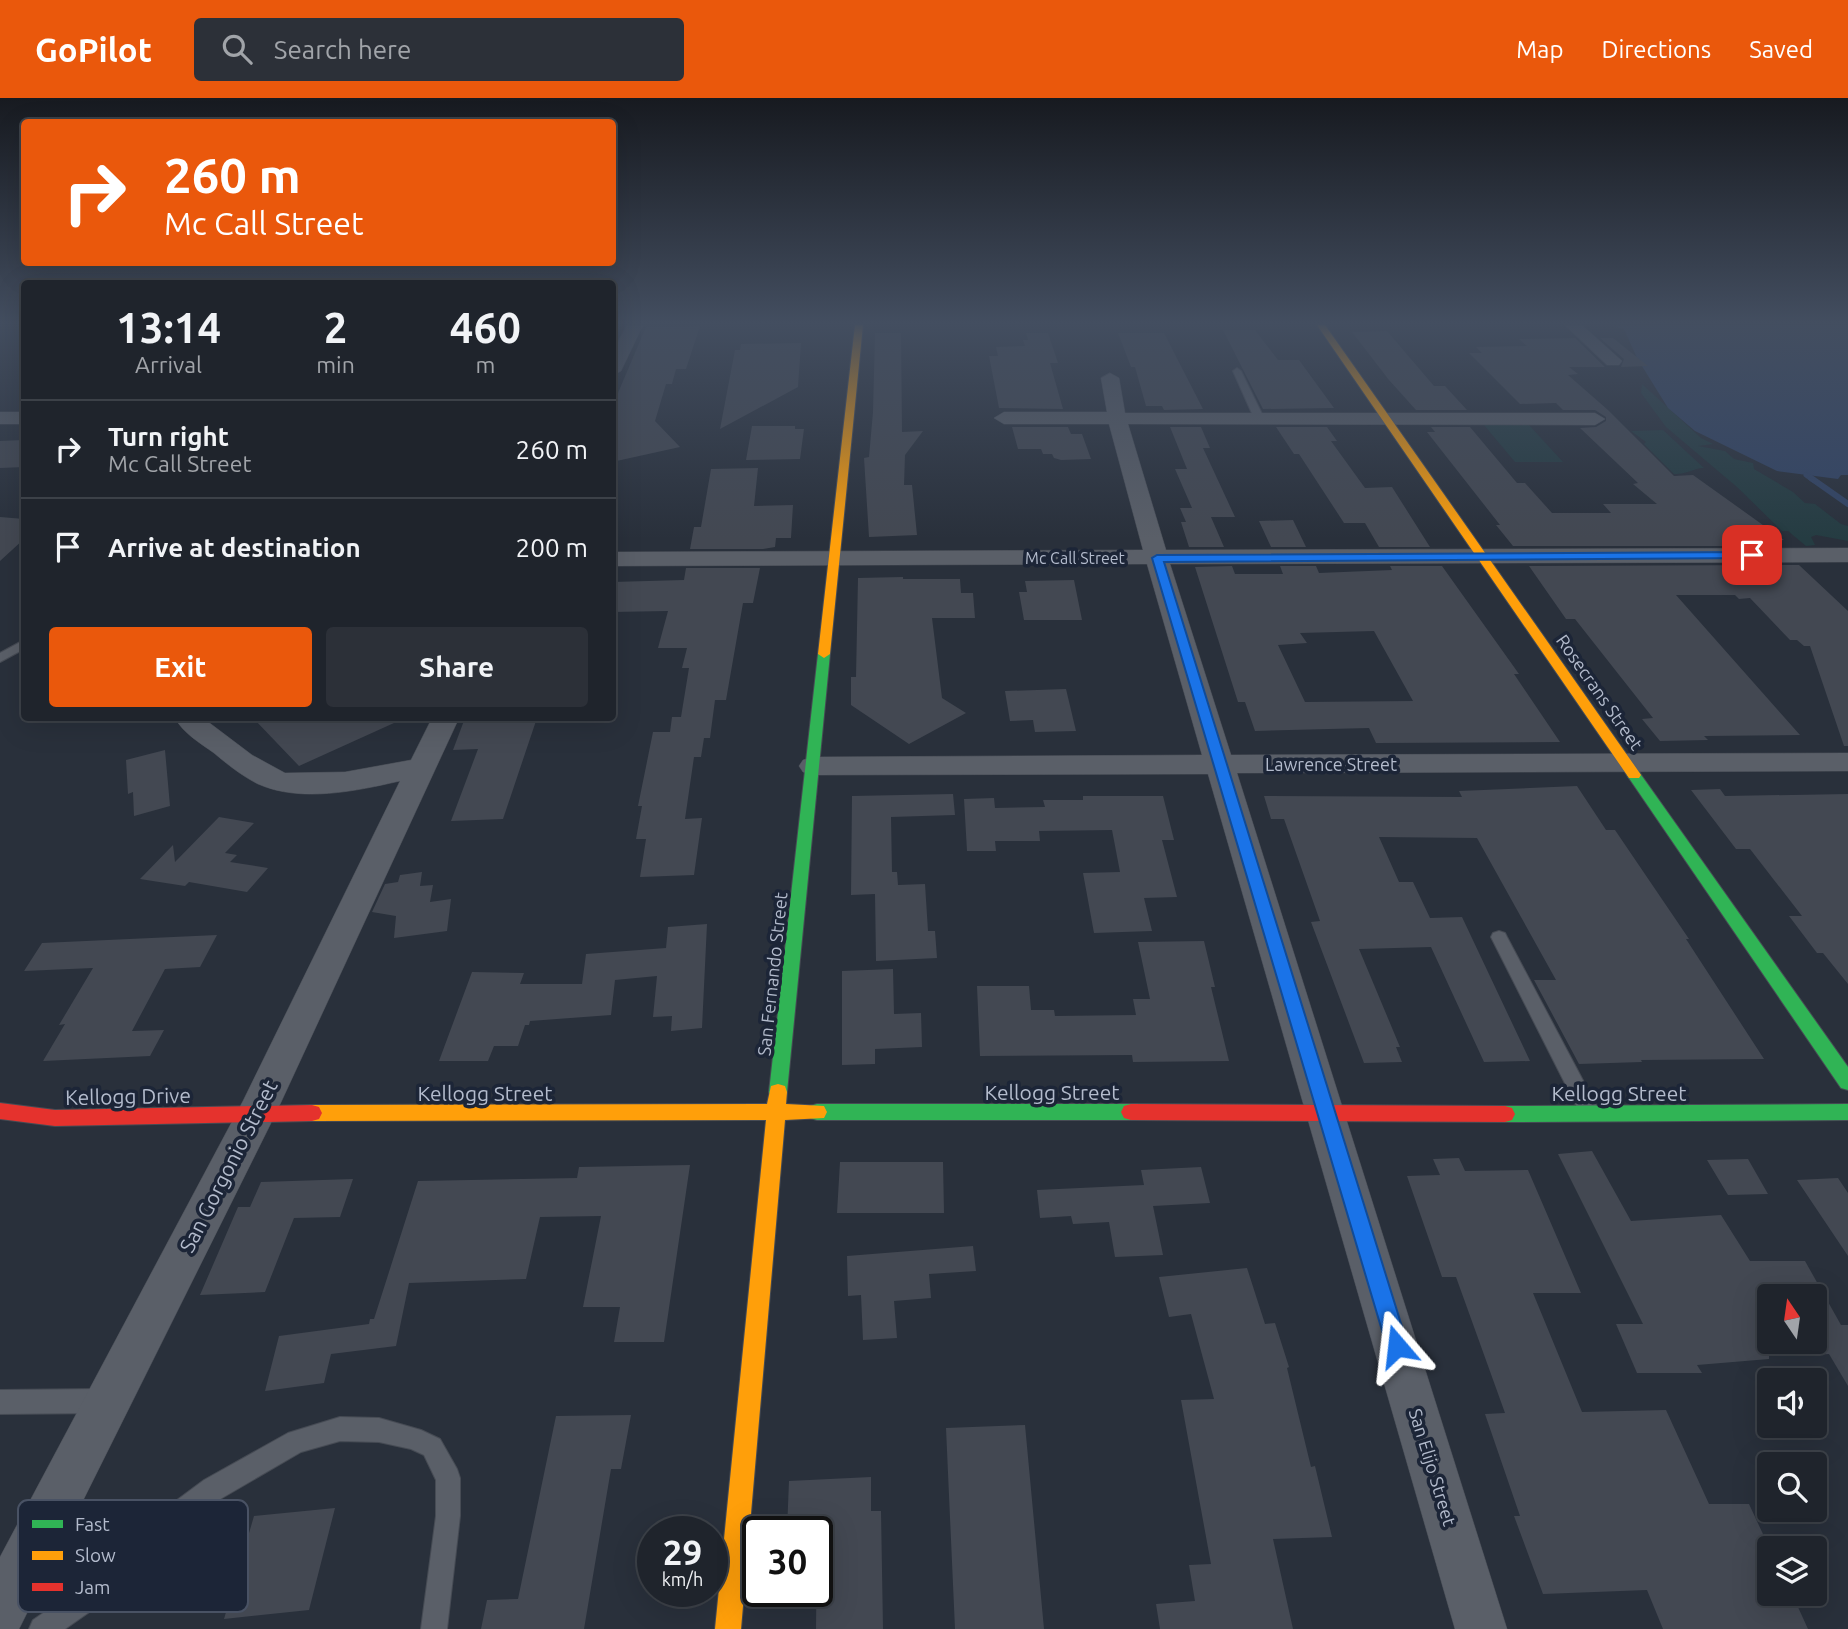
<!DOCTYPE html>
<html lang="en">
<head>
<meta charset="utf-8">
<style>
  body { margin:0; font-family:Ubuntu,sans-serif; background:#2c3038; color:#f1f3f6; height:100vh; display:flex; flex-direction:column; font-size:26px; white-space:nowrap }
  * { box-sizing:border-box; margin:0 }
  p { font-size:23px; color:#a1a4a9 }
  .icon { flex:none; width:38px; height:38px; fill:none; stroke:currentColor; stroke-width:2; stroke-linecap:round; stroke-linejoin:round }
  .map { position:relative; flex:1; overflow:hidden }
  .details { position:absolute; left:21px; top:182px; width:595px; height:441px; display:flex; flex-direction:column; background:#1f242c; border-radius:7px; box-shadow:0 7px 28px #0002,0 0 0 2px #3c4148 }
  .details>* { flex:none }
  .banner { position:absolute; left:21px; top:21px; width:595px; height:147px; border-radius:7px; box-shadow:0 7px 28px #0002,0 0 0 2px #3c4148; background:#ea580c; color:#fff; overflow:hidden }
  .needle { width:46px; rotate:347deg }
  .fabs { position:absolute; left:1757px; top:1186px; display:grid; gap:14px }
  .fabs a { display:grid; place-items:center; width:70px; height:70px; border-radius:7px; background:#1f242c; box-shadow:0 7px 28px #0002,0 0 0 2px #3c4148; font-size:35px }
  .speed { position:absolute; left:637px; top:1418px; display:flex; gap:14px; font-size:35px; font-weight:700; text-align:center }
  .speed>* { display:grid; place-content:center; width:91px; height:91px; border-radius:50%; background:#1f242c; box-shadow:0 7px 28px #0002,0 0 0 2px #3c4148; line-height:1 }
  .speed small { font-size:18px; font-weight:400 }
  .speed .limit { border:4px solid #111; border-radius:10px; background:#fff; color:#111 }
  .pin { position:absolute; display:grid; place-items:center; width:60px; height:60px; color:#fff; margin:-30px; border-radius:14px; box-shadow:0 4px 10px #0006 }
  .me { position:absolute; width:77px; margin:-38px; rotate:343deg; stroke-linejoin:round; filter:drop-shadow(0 0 5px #0008) }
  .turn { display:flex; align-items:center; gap:24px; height:147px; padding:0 28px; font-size:32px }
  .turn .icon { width:91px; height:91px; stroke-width:2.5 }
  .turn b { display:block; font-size:49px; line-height:60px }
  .eta { display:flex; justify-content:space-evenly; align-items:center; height:119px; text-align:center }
  .eta b { font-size:42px; font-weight:600; line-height:49px }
  .primary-button { display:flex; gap:14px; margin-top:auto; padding:14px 28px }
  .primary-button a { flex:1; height:80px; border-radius:7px; background:#ea580c; color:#fff; font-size:28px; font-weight:600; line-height:80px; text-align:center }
  .primary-button a+a { background:#2c3038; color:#f1f3f6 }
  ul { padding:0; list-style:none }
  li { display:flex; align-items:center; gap:21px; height:98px; padding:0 28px; border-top:2px solid #3c4148 }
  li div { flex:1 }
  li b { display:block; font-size:26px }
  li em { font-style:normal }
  header { display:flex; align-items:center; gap:42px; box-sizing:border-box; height:98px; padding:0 35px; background:#ea580c; color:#fff }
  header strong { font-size:33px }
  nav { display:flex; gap:38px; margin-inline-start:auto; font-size:24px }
  .search { width:490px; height:63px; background:#2c3038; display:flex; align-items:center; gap:18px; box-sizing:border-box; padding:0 24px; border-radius:7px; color:#a1a4a9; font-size:26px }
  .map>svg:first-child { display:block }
  .green { fill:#253c42 }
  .water { fill:#324465 }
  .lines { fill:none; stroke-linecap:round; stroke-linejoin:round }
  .stream-far1 { stroke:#324465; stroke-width:5 }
  .stream { stroke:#324465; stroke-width:6 }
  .building { fill:#434852; fill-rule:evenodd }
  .lane-casing { stroke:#464b54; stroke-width:2 }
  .street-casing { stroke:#464b54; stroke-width:1 }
  .fast-casing { stroke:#464b54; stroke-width:2 }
  .slow-casing { stroke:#464b54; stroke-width:2 }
  .jam-casing { stroke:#464b54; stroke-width:2 }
  .lane { fill:#5a5f68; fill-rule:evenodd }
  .street { fill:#5a5f68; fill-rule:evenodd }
  .fast { fill:#30b455; fill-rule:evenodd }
  .slow { fill:#ff9f0a; fill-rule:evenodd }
  .jam { fill:#e5322d; fill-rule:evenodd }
  .route { fill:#1a73e8; stroke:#114b97; stroke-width:2 }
  .labels { text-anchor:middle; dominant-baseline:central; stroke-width:7; stroke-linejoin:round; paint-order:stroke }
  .far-street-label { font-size:16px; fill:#b3bbcc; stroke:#1c2537 }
  .street-label { font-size:18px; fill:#b3bbcc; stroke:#1c2537 }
  .near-street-label { font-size:21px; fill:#b3bbcc; stroke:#1c2537 }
  .key { fill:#1c2537; stroke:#495264; stroke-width:2 }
  .key-label { font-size:19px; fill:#b3bbcc }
</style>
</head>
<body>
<header>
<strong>GoPilot</strong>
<div class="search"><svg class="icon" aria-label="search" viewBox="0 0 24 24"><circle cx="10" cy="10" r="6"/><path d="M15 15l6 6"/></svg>Search here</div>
<nav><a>Map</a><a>Directions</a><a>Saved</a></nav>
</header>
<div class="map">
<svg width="1848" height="1531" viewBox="0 0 1848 1531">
  <rect width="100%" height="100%" fill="#29303b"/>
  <path class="green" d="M1642,286l59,54 12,6 -15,2 27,5 9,8 19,4 1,6 39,23 12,11 10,1 26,20 7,2v15l-32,-6 -5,2 4,8 -9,1 -18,-15h-6l-45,-44 -71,-60 -25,-34z
    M1484,327h45l34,37h-48z
    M1663,332l41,38c-11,0 -14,6 -30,6l-30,-30 2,-2 -15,-11z"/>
  <path class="water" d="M1848,227v150h-7l-3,4 -61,-8 -82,-40 -27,-23 -31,-50 -13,-29 -13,-3z"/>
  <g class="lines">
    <path class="stream-far1" d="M1806,377l7,5"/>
    <path class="stream" d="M1811,380l37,26"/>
  </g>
  <path class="building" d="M700,228l-14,43h-10l-4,15h-6l-11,37 25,26 -68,15v-55l34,-80z
    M1223,232h32l23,30h21l35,48 -71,1z
    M1387,233l47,55h11l22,24h-51l-27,-30 -37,-48z
    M875,235h26l1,99 21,-1 -18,24 -1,30h8l5,50 -48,2 -5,-79 5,-1 4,-45z
    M1026,235h22l10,30h-8l13,46 -64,-1 -10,-52h9l-2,-9 29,-1 -2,-6h5z
    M1118,235h46l39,76 -39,1 -2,-4h-16l-11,-39h-4z
    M1575,240l30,29h-36l9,7 -10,1 40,35 66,66 19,-1 91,65 -11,1 5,5h-265l-17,-21h4l-73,-93h8l-4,-5h39l47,56h8l27,30h59l-8,-9h54l-24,-20 5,-1 -58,-55 16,-1 10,-6v-4l-11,-7h-32l-7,-7 -36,1 -51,-51h13l-6,-6 51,-1 -8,-7z
    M1600,240h13l35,28 -27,1 3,-8z
    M801,245l-3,44 -78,42 15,-79h5l1,-6z
    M752,328h43v3h9l-4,30 -54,1z
    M1012,329h56l3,7h11l9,25 -30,1 -7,-2 -2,-4h-9l-2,-5h-23z
    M1170,329h31l9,21h-7l32,69h-24l13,30h-35l-8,-25h5l-6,-14h12l-17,-39h12z
    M1276,329h51l10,14h-6l34,47 27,-1 38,60h-51l-14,-24h-21l-45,-69h-5z
    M24,342v27l-24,1v-27z
    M758,370l-4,38 39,-1 -2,33h-15l-1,9 -12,2h-73l4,-22h7l10,-58z
    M0,419l24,2v20l-24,22z
    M1293,422l13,27h-35l-12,-26z
    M1799,467l49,46v135h-4l-34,-100h-6l-7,-6h-7l-40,-42 -11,1 -4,-4h-59l124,140 -96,1 4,4 -48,1 -18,-22 11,-1 -78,-99h-9l-37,-53z
    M1232,468l3,8h48l-3,-8h36l3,7 73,-3 -2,-4h52l77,108h-5l46,68 -184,1 -7,-15 -114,3 -10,-29h-7l-43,-135zM1374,533l39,70 -108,1 -27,-57 29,-2 -7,-10z
    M686,470h74l-7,35h-10l-17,97h-11l-5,38h-6l-3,19h-7l-9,62 17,-1 -8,57 -54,2 6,-38h-10l6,-33h-4l15,-74h17l2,-15h9l8,-49h-7l5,-20h-29l10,-37 -56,1v-30l72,-2z
    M903,479v2h57l1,14h12l2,25h-43l10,80 24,15 -57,31 -58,-39v-28h5l2,-99z
    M1074,482l8,40h-58l-5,-28h8l-2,-11z
    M1066,591l10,42 -41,1 -2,-12 -23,1 -5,-30z
    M253,620h152l-106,48z
    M465,620h72l-34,101 -52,2 27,-72 -25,1z
    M165,652l5,56 -36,10 -1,-24 -5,2 -2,-34z
    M1577,688l29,44h9l74,109h-3l78,120 -123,1 1,2 -63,2 -45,-84h22l-79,-142 -98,-1 20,45h14l17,36 32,-1 68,144 -46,1 -53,-115 -72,2 41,98h-4l6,15 -38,1 -53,-141 9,-1 -36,-102h-13l-7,-23 198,1 -3,-6z
    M1720,691l5,7 123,-2v190l-25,-31h-6l-28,-37h13l-52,-67h-14l-45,-59z
    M953,696l2,21 -64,2 1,55h5l1,13 27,-1 3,47h7l2,27 -61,3 -1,-67 -24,1 1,-99z
    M1083,698h80l11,44h-12l15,57 -33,1 8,33 -58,2 -11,-60 37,-1 -8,-42 -73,1 1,10h-45l1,10h-29l-3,-52 30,-1 1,10 50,-1 -2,-7h40z
    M219,719l35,6 -29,30 12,2 -7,7 38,6 -21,24 -58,-10 -4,4 -45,-7 33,-34 2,17z
    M422,774l-2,14 13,-1 -3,17 21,-3 -4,32 -53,7 2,-22 -24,-4 13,-28 13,-2 2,-7z
    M707,826l-5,104 -31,3 1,-15 -19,1 4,-41 -42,4 -4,35 -81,6 -1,4h-4l-7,21h-24l-6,15h-49l33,-89 52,1 -4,11h62l4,-30 80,-6 2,-21z
    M217,837l-17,32 -35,2 -33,62 32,-1 -14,26 -107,5 22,-37 -6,1 34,-57 -69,3 18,-28z
    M1204,843l11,46h-4l18,74 -96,1 -1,-7 -152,1 -3,-70h52l2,24h23l1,6 81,-1 -3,-16h17l-12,-57z
    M893,871l1,45 27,-1 1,34 -47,2v15l-33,1v-94z
    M1592,1053l39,70 90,-6 29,46h55l36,64h7v61l-19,-32 -14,1v-58h-46v62l-72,6 5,8h-65l-21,-49h27l-85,-170z
    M1459,1060l6,13 63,-1 53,123h-48l49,119 84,-2 43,94h40l20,43v47h23l16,35h-145l-16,-39 -104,4 -29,-78h6l-35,-102 20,-1 -49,-136h-14l-35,-101 33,-1 -7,-16z
    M1748,1061l20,35 -40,1 -21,-35z
    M840,1064h103l1,51h-107z
    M690,1067l-26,177h-50l6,-35h-37l18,-91 -61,1 -14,62 -117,4 -13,63 -65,8 -7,29 -59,8 14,-55 90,-12 1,-5h4l44,-138 159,-3 2,-11z
    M1201,1069l9,36 -57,3 10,49 -48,2 -6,-35 -36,2 -2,-8 -31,2 -3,-28 107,-5 -3,-15z
    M1838,1080l10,15v63l-51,-76z
    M353,1081l-13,38 -46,1 -29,74 -65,3 38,-88h12l11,-25z
    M973,1148l3,25 -47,3 2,24 -37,3 3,37 -34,2 -2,-45 -13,1 -1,-40z
    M1247,1170l18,56 10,-1 14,44 -2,1 24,99 4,-1 17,71 -59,2 20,90h-133l-4,-25 39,-3 -6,-36 22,-1 -30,-164 33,-1 -23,-85 -22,3 -10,-40z
    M631,1317l-10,54h-10l-27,160h-103l6,-29 31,-1 38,-183z
    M1025,1327l19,204h-89l-9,-201z
    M871,1379v34h10l2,118h-67l1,-98h-30l2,-50z
    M335,1410l-26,102 -85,9 30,-103z"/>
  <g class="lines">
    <g class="lane-casing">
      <path id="lane" d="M1237,270l4,3 23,47 -2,2 -8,-2 -21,-47z
        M24,542v9l-24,13v-9z
        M1499,833l6,2 2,4 90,170 3,6 -3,6 -7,2 -7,-2 -92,-182 2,-4z
        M102,1291l8,4 4,8 -4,8 -8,4 -102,1v-24z
        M340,1319l39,1 42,12 19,9 17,30 3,9v38l-13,113h-26l15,-113v-36l-12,-25 -13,-6 -32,-7 -39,-1 -39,11 -79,46 -39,29 -78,74 -40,28h-36l4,-9 54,-37 78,-74 39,-29 84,-47z"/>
    </g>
    <g class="street-casing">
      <path id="street" d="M627,227h16l-22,46 -9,5v-23z
        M1565,227h17l40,36 -3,4h-12z
        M1110,275l9,5 6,35h470l10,6 -10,6 -467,-1 38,126 682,-2v14l-678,2 61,191 617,-2v18l-611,2 270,856h-52l-247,-855 -395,1 -10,-3 -4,-6 4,-6 10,-3 389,-2 -55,-191 -535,2v-14l531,-2 -34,-126h-105l-10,-6 10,-6h103l-6,-34z
        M0,314h24v12h-24z
        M175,620h28l49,37 33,18 60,-1 66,-12 21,-42h27l-183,395 -257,516h-19v-72l243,-456 157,-320c-44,10 -99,22 -142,3 -16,-8 -31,-20 -44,-31 -14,-10 -31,-20 -39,-35z"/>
    </g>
    <g class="fast-casing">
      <path id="fast" d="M824,552l6,4 -43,438 -2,6 -7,2 -7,-2 -2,-6 49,-438z
        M1634,672l5,2 209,295v23l-7,-2 -212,-310 -2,-3 2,-3z
        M817,1006h314l7,2 3,6 -3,6 -7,2h-314l-7,-2 -3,-6 3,-6z
        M1848,1006v16l-343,2 -7,-2 -3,-6 3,-6 7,-2z"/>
    </g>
    <g class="slow-casing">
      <path id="slow" d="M855,227h8l-33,329 -6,4 -6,-4z
        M1317,227h8l314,447 2,3 -2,3h-10z
        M778,986l7,2 2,6 -1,12 38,2 3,6 -3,6 -39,2 -44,509h-26l51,-509 -454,1 -7,-2 -3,-6 3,-6 7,-2 455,-1 4,-18z"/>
    </g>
    <g class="jam-casing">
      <path id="jam" d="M0,1005l55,7 257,-5 7,2 3,6 -3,6 -7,2 -257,5 -55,-7z
        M1131,1006l374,2 7,2 3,6 -3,6 -7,2 -374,-2 -7,-2 -3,-6 3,-6z"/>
    </g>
    <use href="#lane" class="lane"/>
    <use href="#street" class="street"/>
    <use href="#fast" class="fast"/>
    <use href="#slow" class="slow"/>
    <use href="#jam" class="jam"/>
  </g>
  <linearGradient id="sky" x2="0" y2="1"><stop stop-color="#171a20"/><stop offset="0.51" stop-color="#434e60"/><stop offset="1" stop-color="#434e60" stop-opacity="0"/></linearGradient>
  <rect width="1848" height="441" fill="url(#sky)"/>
  <path class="route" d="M1752,454l6,3 -2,3 -592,4 244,784 -3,8 -8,4 -8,-4 -237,-796 5,-3z"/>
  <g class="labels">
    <g class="far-street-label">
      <text x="1075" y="460">Mc Call Street</text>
    </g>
    <g class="street-label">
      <text transform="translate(1600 594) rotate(55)">Rosecrans Street</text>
      <text x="1331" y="666">Lawrence Street</text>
      <text transform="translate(772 876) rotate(-84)">San Fernando Street</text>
      <text transform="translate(1433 1369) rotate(73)">San Elijo Street</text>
    </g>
    <g class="near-street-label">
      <text x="1052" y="994">Kellogg Street</text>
      <text x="485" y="995">Kellogg Street</text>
      <text x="1619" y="995">Kellogg Street</text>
      <text transform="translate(128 998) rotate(-1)">Kellogg Drive</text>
      <text transform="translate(228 1068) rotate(-63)">San Gorgonio Street</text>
    </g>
  </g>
  <rect x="18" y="1402" width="230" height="112" rx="10" class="key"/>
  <rect x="32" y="1422" width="31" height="8" fill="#30b455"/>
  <rect x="32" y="1453" width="31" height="9" fill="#ff9f0a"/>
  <rect x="32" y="1485" width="31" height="8" fill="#e5322d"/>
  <g class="key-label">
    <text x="75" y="1433">Fast</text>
    <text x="75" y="1464">Slow</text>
    <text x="75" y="1496">Jam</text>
  </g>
</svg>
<div class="fabs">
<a><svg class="needle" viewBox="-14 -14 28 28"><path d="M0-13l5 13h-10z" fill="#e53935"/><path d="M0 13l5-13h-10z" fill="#a1a4a9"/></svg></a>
<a><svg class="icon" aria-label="sound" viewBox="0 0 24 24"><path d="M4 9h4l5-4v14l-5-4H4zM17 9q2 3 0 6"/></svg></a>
<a><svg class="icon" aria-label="search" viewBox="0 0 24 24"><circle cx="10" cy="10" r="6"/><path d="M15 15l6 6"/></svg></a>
<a><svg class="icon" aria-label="layers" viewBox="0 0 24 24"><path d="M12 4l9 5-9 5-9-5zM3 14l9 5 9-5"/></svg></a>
</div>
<div class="speed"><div>29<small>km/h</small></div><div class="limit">30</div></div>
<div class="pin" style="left:1752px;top:457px;background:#d93025"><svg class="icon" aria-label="arrive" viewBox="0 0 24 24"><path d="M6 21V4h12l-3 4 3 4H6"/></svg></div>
<svg class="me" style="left:1397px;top:1248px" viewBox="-20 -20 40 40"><path d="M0-17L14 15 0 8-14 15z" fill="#1a73e8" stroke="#fff" stroke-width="4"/></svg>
<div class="banner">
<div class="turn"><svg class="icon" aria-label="right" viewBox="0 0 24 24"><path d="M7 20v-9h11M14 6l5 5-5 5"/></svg><div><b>260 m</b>Mc Call Street</div></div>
</div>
<section class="details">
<div class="eta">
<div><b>13:14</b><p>Arrival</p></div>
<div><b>2</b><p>min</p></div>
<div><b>460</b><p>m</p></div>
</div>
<ul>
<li><svg class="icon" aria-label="right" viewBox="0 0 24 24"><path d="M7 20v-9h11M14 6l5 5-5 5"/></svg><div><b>Turn right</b><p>Mc Call Street</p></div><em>260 m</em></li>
<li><svg class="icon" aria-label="arrive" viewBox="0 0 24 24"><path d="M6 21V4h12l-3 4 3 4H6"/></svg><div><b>Arrive at destination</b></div><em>200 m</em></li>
</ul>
<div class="primary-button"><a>Exit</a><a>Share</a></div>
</section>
</div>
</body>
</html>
